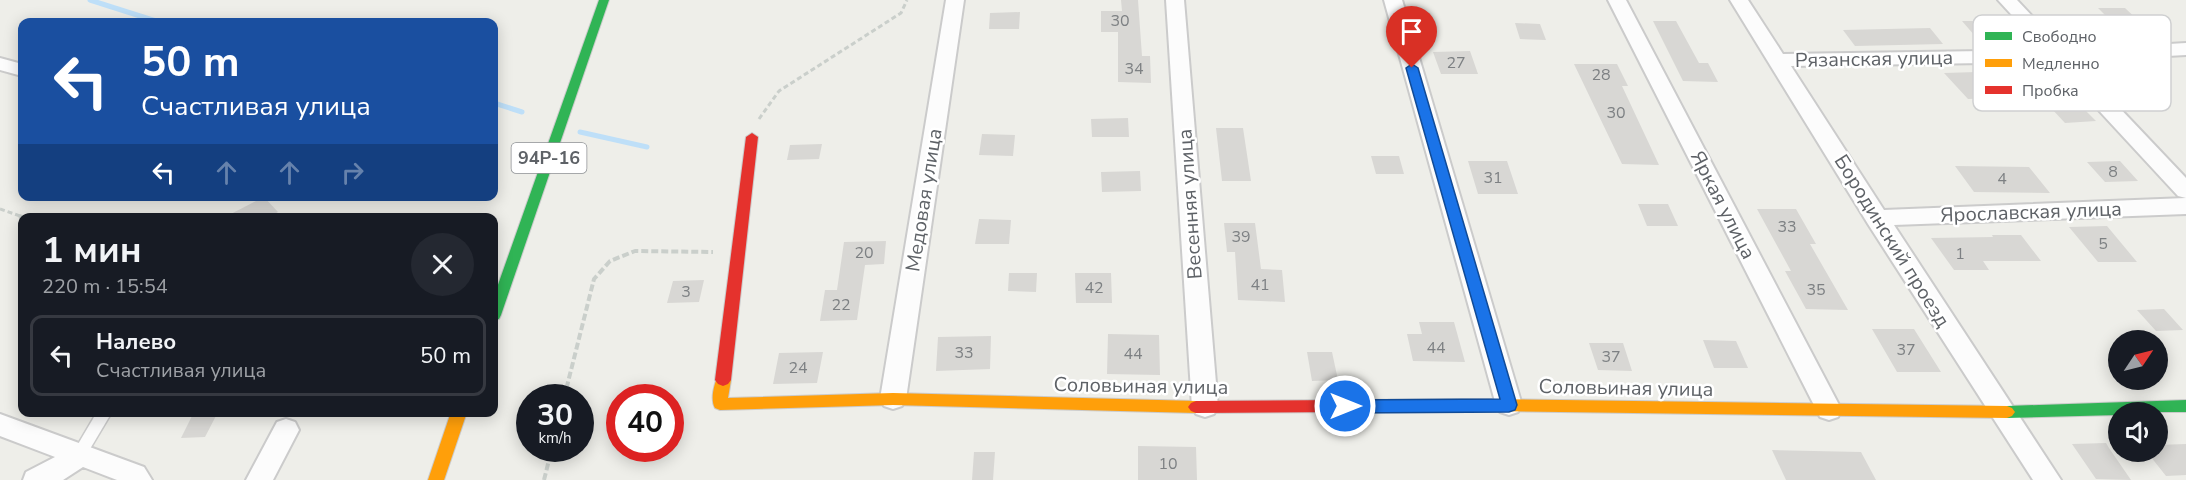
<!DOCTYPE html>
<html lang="ru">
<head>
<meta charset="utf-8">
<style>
  body { margin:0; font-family:"Nunito Sans",sans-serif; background:#242831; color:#f1f3f6; height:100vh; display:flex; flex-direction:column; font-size:22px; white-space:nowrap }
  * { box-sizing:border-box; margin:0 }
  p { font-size:20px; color:#9ea1a6 }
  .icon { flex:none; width:33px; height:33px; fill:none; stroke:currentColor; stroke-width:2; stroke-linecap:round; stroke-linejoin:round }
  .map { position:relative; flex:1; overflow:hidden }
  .panel { position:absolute; left:18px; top:213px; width:480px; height:204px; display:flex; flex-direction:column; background:#171b24; border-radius:12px; box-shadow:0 3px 15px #0003 }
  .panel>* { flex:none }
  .guide { position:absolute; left:18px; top:18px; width:480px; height:183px; border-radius:12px; box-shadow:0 3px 15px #0003; background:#1a4fa0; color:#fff; overflow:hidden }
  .needle { width:39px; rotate:55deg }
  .controls { position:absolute; left:2108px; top:330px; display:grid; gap:12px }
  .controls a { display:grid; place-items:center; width:60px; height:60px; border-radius:50%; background:#171b24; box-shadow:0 3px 15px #0003; font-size:30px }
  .speed { position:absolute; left:516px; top:384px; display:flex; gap:12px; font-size:30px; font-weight:700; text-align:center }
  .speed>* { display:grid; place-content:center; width:78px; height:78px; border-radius:50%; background:#171b24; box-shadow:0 3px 15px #0003; line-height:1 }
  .speed small { font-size:15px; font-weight:400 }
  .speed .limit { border:9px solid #d22; background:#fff; color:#111 }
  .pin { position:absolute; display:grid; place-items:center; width:51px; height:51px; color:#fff; margin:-62px -26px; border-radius:50% 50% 50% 0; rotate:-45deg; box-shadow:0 0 6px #0007 }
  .pin .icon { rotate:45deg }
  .me { position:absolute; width:66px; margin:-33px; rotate:90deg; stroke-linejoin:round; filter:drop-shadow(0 0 4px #0008) }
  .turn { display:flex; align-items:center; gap:21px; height:126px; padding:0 24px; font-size:27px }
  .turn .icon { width:78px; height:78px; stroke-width:2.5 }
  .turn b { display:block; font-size:42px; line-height:51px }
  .lanes { display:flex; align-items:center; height:57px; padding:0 24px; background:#0003; justify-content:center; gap:30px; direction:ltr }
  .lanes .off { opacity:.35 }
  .round { display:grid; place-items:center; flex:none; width:63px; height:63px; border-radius:32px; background:#242831 }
  .overview { display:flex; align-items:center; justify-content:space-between; height:102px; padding:0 24px }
  h1 { font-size:36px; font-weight:700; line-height:45px }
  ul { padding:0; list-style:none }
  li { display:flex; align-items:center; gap:18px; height:81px; margin:0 12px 9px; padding:0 12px; border:3px solid #363941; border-radius:12px }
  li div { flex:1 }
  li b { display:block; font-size:22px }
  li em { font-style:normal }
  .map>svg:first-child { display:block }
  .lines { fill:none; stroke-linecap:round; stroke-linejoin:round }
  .stream { stroke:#bedff8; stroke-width:5 }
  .building { fill:#d8d7d4 }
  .lane-casing { stroke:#cbcbcb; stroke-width:3 }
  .street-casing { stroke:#cbcbcb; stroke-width:4 }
  .fast-casing { stroke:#cbcbcb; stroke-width:2 }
  .slow-casing { stroke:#cbcbcb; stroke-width:2 }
  .jam-casing { stroke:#cbcbcb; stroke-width:2 }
  .path-far1 { stroke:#cacfcb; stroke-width:3; stroke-dasharray:5 3; stroke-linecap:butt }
  .path { stroke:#cacfcb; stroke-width:4; stroke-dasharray:7 3; stroke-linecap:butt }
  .lane { fill:#fcfcfc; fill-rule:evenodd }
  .street { fill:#fcfcfc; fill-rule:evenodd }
  .fast { fill:#30b455; fill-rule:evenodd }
  .slow { fill:#ff9f0a; fill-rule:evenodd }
  .jam { fill:#e5322d; fill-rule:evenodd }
  .route { fill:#1a73e8; stroke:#114b97; stroke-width:1.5 }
  .labels { text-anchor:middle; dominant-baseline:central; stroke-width:5; stroke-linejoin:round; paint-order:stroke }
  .number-label { font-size:16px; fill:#7d8083 }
  .shield { fill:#fff; stroke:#8e9195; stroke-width:1.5 }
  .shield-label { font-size:18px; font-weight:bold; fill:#5e6267 }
  .street-label { font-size:20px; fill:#5e6267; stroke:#fff }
  .key { fill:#fff; stroke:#cfd0d1; stroke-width:1.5 }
  .key-label { font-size:16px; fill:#5e6267 }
</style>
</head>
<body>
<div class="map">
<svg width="2186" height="480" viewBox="0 0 2186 480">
  <rect width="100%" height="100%" fill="#eeeee9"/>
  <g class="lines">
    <path class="stream" d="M90,0l69,22
      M494,103l28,9
      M580,132l67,15"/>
  </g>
  <path class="building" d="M1121,0h17l4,56h8l1,27 -33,-1v-50h-17v-21h21z
    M2098,8h27l18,17h-28z
    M1020,12l-1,17h-30l1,-16z
    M1653,21h23l23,42h9l10,19 -35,-1z
    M1962,21h29l14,15h-30z
    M1515,23l25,1 6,16 -26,-1z
    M1930,28l13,16 -88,2 -12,-16z
    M1470,51l8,23h-37l-8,-22z
    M1574,64h43l11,22h-6l37,79 -37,-1z
    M2010,71l25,26 -67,2 -24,-26z
    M2067,92l29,29 -31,2 -28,-30z
    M1128,118l1,19h-37l-1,-18z
    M1216,128h27l8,53h-29z
    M982,134l33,1 -2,21 -34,-1z
    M822,144l-3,15 -32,1 3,-15z
    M1371,156h28l5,18h-28z
    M1468,161h39l11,33h-40z
    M2120,161l18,20 -33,1 -18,-20z
    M1955,166l74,1 21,26 -76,-1z
    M1140,171l1,20 -39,1 -1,-20z
    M264,197l14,15 -10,6h-45z
    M1638,204h30l10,22h-31z
    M1757,209h39l20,35h-6l38,66 -42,-1 -21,-38h6z
    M979,219l32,1 -2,24h-34z
    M1224,223h31l6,46 21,1 3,32 -47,-2 -3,-48h-8z
    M2107,226l30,36h-39l-29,-35z
    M1992,235h29l20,26h-58l6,9h-35l-23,-32 62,-1z
    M886,241l-2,23 -19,1 -8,55 -37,1 5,-31h12l7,-48z
    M1009,273h28l-1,19 -28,-1z
    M1075,273h36l1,30h-36z
    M704,280l-5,22 -32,1 6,-22z
    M2164,309l19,21 -27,1 -19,-21z
    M1419,322h35l11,40 -52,-1 -6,-27h15z
    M1872,329h42l27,43h-44z
    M1108,334l51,1 1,40 -53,-1z
    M991,336l-1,33 -54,2 2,-34z
    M1703,340l33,1 12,27h-34z
    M1589,343h34l9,28 -34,-1z
    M823,352l-6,31 -44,1 6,-31z
    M1307,352h25l6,28 -26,1z
    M194,412h24l-13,25 -24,1z
    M2106,443l3,5 22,32 -35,-1 -24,-35z
    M2186,444v31l-20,1 -19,-24h10v-7z
    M1138,446l58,1 1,33h-59z
    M1772,450l89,2 15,28h-90z
    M974,452h21l-2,28h-21z"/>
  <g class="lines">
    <g class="lane-casing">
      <path id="lane" d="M97,412h15l-28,47 -5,2 -5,-2 -2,-4 2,-4z"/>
    </g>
    <g class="street-casing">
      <path id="street" d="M946,0h18l-58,399 -4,7 -9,3 -9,-3 -4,-7z
        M1166,0h18l34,407 -4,7 -9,3 -9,-3 -4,-7z
        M1384,0h18l120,405 -4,7 -9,3 -9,-3 -4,-7z
        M1608,0h18l212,403 4,7 -4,7 -9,3 -9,-3z
        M1730,0h18l35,54 261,-4 -46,-50h19l47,50 122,-7v12l-111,6 111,117v36l-292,11 167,255h-28l-165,-256zM2054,62l124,134 8,2 -302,12 -93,-144z
        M0,58l22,6v12l-22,-6z
        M0,414l144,53 8,13h-35l-34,-13 -20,13h-40l3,-8 29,-15 -55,-21z
        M286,419l9,3 4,8 -26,50h-27l31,-58z"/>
    </g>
    <g class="fast-casing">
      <path id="fast" d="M599,0h10l-108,315 -2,4 -5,1v-24z
        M2186,400v12h-68v3l-111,3 -5,-2 -3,-4 3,-4 5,-2z"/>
    </g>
    <g class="slow-casing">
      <path id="slow" d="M723,374l5,2 3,4 -3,18 165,-5 303,8 5,2 3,4 -3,4 -5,2 -303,-8 -173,5 -5,-2c-5,-8 -1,-24 3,-32z
        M1489,399l518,7 5,2 3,4 -3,4 -5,2 -518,-7 -5,-2 -3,-4 3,-4z
        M451,412h16l-23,68h-16z"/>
    </g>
    <g class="jam-casing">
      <path id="jam" d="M752,133l6,4 -27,243 -3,4 -5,2 -5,-2 -3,-4 31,-243z
        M1489,399l5,2 3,4 -3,4 -5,2 -293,2 -5,-2 -3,-4 3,-4 5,-2z"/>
    </g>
    <path class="path-far1" d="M759,119l20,-28 122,-78 6,-13
      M0,209l23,8"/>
    <path class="path" d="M19,216l7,2
      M564,398l30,-119 16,-18 25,-10 78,1
      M544,480l8,-32"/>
    <use href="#lane" class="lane"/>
    <use href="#street" class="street"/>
    <use href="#fast" class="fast"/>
    <use href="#slow" class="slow"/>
    <use href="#jam" class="jam"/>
  </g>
  <path class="route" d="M1412,64l6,4 99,337 -2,5 -6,2 -164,1 -5,-2 -3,-5 3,-4 5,-2 155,-1 -94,-331z"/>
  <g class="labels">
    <g class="number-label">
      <text x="1120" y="21">30</text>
      <text x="1456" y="63">27</text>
      <text x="1134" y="69">34</text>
      <text x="1601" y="75">28</text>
      <text x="1616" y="113">30</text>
      <text x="2113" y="172">8</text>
      <text x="1493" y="178">31</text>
      <text x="2002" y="179">4</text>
      <text x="1787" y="227">33</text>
      <text x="1241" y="237">39</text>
      <text x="2103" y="244">5</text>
      <text x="864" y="253">20</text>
      <text x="1960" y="254">1</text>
      <text x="1260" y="285">41</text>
      <text x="1094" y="288">42</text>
      <text x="1816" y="290">35</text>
      <text x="686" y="292">3</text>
      <text x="841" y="305">22</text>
      <text x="1436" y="348">44</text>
      <text x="1906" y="350">37</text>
      <text x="964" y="353">33</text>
      <text x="1133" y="354">44</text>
      <text x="1611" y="357">37</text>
      <text x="798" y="368">24</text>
      <text x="1168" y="464">10</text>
    </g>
    <rect class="shield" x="511.5" y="143" width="75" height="30" rx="4.5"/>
    <g class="shield-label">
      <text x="549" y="158">94Р-16</text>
    </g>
    <g class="street-label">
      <text transform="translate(1874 59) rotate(-1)">Рязанская улица</text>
      <text transform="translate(924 200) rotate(-81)">Медовая улица</text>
      <text transform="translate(1190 204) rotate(-94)">Весенняя улица</text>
      <text transform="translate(1723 205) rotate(63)">Яркая улица</text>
      <text transform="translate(2031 212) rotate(-2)">Ярославская улица</text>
      <text transform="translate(1892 241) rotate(58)">Бородинский проезд</text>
      <text transform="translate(1141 386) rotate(1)">Соловьиная улица</text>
      <text transform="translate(1626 388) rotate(1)">Соловьиная улица</text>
    </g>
  </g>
  <rect x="1973" y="15" width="198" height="96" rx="9" class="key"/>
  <rect x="1985" y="32" width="27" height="8" fill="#30b455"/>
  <rect x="1985" y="59" width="27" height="8" fill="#ff9f0a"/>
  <rect x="1985" y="86" width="27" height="8" fill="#e5322d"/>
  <g class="key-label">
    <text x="2022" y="42">Свободно</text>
    <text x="2022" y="69">Медленно</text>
    <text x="2022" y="96">Пробка</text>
  </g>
</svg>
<div class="controls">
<a><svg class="needle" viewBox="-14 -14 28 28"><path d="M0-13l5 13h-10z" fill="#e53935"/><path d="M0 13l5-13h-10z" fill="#9ea1a6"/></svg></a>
<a><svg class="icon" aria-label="sound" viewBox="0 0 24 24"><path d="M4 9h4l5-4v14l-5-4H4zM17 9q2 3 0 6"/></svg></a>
</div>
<div class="speed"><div>30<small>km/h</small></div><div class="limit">40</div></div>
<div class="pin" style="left:1412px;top:68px;background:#d93025"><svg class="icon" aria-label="arrive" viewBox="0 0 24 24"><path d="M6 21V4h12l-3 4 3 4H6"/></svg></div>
<svg class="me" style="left:1345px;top:406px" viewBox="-20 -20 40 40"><circle r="17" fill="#1a73e8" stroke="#fff" stroke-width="3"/><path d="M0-11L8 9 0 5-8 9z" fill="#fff"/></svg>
<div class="guide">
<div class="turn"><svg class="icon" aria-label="left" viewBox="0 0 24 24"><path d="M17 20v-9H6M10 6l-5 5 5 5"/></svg><div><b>50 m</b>Счастливая улица</div></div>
<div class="lanes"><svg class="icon" aria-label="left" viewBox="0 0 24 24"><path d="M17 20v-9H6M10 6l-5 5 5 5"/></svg><svg class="icon off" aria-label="ahead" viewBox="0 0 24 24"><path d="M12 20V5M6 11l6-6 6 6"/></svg><svg class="icon off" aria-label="ahead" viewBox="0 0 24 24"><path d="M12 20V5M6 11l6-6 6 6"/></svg><svg class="icon off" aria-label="right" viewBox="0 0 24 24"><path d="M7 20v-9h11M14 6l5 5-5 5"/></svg></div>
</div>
<section class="panel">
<div class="overview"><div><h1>1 мин</h1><p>220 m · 15:54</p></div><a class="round"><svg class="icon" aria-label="close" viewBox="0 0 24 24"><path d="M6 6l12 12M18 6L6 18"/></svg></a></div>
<ul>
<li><svg class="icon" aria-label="left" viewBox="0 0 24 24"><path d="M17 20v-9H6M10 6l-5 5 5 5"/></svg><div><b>Налево</b><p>Счастливая улица</p></div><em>50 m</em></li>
</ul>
</section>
</div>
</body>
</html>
